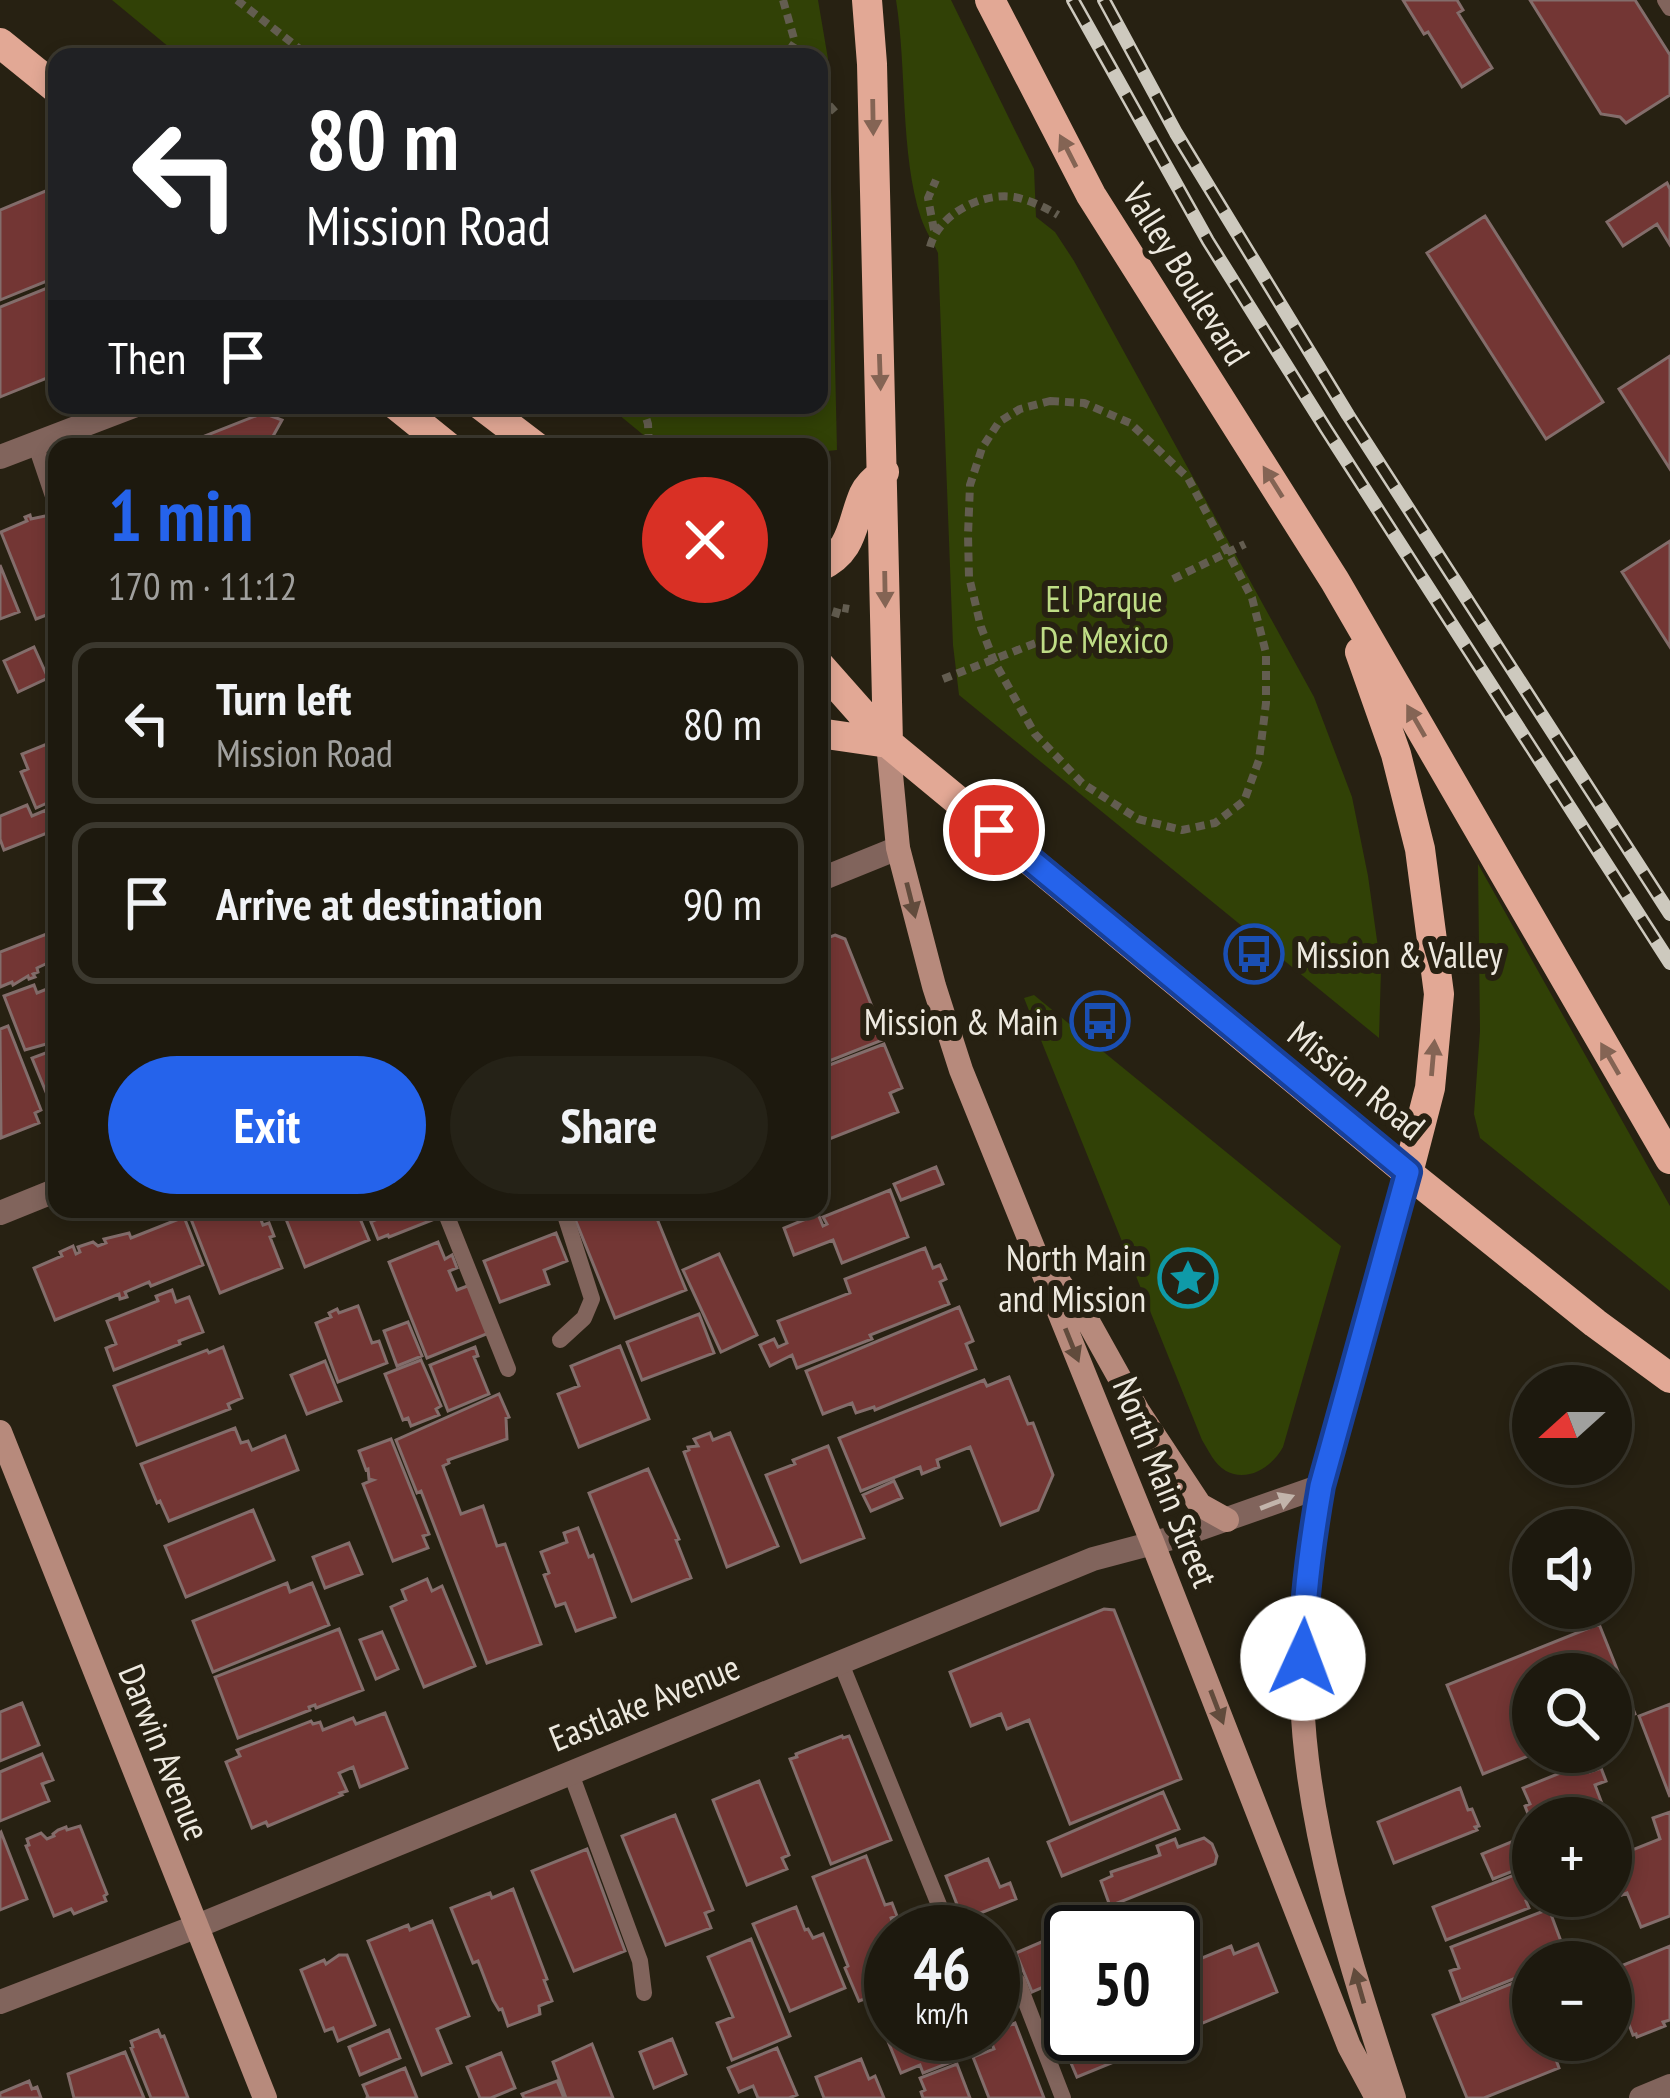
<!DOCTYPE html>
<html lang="en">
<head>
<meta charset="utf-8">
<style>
  body { margin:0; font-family:"PT Sans Narrow",sans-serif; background:#252217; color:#f1f3f6; height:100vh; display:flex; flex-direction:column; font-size:45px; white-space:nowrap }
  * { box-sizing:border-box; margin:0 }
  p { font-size:39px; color:#a0a09e }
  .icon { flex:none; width:66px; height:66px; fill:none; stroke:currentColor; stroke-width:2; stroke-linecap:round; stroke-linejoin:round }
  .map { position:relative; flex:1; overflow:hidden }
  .panel { position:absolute; left:48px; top:438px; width:780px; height:780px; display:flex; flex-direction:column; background:#1d190e; border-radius:24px; box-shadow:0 6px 18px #0003,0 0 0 3px #3b382e }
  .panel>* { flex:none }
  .guide { position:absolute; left:48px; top:48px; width:780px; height:366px; border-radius:24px; box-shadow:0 6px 18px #0003,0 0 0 3px #3b382e; background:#202124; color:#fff; overflow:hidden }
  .needle { width:78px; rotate:249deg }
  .fabs { position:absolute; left:1512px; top:1365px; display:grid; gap:24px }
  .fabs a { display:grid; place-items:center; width:120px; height:120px; border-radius:50%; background:#1d190e; box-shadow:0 6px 18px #0003,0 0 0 3px #3b382e; font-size:60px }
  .speed { position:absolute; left:864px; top:1905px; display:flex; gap:24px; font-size:60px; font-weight:700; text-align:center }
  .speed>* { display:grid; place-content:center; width:156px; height:156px; border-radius:50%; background:#1d190e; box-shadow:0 6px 18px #0003,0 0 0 3px #3b382e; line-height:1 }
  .speed small { font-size:30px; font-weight:400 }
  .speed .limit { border:6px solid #111; border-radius:18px; background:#fff; color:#111 }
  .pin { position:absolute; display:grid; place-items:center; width:102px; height:102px; color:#fff; margin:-51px; border:6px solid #fff; border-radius:50%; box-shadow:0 3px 12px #0007 }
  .me { position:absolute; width:132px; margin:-66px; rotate:2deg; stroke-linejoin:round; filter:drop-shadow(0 0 9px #0008) }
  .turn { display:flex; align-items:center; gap:42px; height:252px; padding:0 60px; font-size:54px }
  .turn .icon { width:156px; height:156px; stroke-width:2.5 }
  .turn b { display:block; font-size:84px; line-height:102px }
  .then { display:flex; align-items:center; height:114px; padding:0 60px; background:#0003; gap:24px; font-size:45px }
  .round { display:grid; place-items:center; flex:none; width:126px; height:126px; border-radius:63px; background:#252217 }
  .summary { display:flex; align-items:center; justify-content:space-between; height:204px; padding:0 60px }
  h1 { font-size:72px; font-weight:700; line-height:90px; color:#2563eb }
  .cta { display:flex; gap:24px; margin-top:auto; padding:24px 60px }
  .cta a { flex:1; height:138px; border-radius:72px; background:#2563eb; color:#fff; font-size:48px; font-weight:700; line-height:138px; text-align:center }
  .cta a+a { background:#252217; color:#f1f3f6 }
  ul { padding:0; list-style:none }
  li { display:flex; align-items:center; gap:36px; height:162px; margin:0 24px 18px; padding:0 36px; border:6px solid #3b382e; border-radius:24px }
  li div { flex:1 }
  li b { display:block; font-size:45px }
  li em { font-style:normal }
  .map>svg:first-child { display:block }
  .green { fill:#314106 }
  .building { fill:#733634; stroke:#836d6b; stroke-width:3 }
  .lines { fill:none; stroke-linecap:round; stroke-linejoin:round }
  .path { stroke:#635d50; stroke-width:8; stroke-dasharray:9 6; stroke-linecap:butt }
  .lane { stroke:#81645c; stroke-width:16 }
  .street { stroke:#81645c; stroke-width:24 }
  .secondary { stroke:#b78a7c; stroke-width:24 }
  .primary { stroke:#e2a895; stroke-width:30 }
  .rail-casing { stroke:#cdc9be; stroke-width:14 }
  .rail { stroke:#272112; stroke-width:9; stroke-dasharray:27; stroke-linecap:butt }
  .oneway { fill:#846454 }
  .oneway2 { fill:#614b3c }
  .oneway3 { fill:#c2b4ab }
  .route-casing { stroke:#184099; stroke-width:30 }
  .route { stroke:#2563eb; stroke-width:21 }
  .labels { text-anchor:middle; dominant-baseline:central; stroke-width:12; stroke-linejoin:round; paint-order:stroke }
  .street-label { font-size:36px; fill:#ede9df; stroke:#272112 }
  .park-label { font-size:36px; fill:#bfdd86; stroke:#272112 }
  .poi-label { font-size:36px; fill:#ede9df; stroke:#272112; text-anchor:end }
</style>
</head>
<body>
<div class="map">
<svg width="1670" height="2098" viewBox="0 0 1670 2098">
  <rect width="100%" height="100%" fill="#272112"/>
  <path class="green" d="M112,0h706l10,59 9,391 -9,1v36l-9,18v-58h-161l-51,-42h212v-348h-638z
    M896,0h55l83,169 2,48 19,15 19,29 240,436 38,100 16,79 13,93 -2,69 -420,-343 -6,-50 -15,-392c-5,-11 -13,-23 -17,-35 -21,-64 -14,-149 -25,-218z
    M1478,864l192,342v85l-190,-153 -6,-24 6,-83z
    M1034,995l307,251 -58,201c-10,19 -35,36 -57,24 -12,-7 -17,-20 -24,-31l-178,-442z"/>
  <path class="building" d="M1403,0h54l6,10 -5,3 34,55 -30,19 -34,-55 -4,2z
    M1530,0h105l35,55v40l-44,28 -6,-6 -19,-3z
    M1667,183l3,6v56l-13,-21 -34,22 -16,-24z
    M48,190l9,23v14l-4,2 4,8v40l-57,23v-90z
    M1485,216l118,186 -57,37 -119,-186z
    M57,284v90l-57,23v-90z
    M1670,356v113l-51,-80z
    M263,413l19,7 -15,27h-72l-3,-6z
    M30,515l1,4 19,-4 6,16 -7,4 8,13v63l-21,8 -35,-87 26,-11 -2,-4z
    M1670,541v106l-48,-75z
    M0,565l19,47 -19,7z
    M34,647l14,31 -30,14 -14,-31z
    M57,740v62l-3,-2 -18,8 -15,-36 7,-3 -6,-15z
    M27,805l5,11 14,-6 9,20 -51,20 -4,-11v-23z
    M57,930v35l-5,2 -2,-5 -13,6 1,4 -5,2 2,3 -6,2 -1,-3 -15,9 -1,-3 -12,5v-35z
    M835,935l10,4 40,100 -66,26v-124z
    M34,985l3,8 20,-8v56l-32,9 -21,-54z
    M8,1026l33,84 -6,3 4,10 -38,15 -1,-109z
    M884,1044l18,44 -12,5 8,19 -79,31v-74z
    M51,1051l3,10 3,-1 -2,54 -23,-56z
    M936,1167l7,17 -42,16 -7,-16z
    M890,1190l18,47 -66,26 -9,-23 -39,15 -10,-27 34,-14 5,12 4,-2 -4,-7z
    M202,1209h55l6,16 6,-2 5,13 -4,1 12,31 -62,25 -31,-79z
    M282,1209h74l13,31 -64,27z
    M376,1209h55l4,10 -46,18 -1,-2 -10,4 -7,-17 9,-4z
    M571,1209h82l33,81 -71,28z
    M184,1217l19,48 -52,21 -2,-4 -24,10 2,5 -7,2 -1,-5 -64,26 -21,-52 28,-12 -2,-4 13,-6 3,8 4,-2 -2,-5 15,-5 5,4 8,-3 -2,-4 25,-6 2,5z
    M556,1233l11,28 -23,9 5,14 -49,18 -16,-41z
    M438,1242l7,17 7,-4 5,13 -8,3 8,19 13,-5 19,48 -62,25 -38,-96z
    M925,1248l8,20 7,-3 6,14 -6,3 9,22 -79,31 2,4 -75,29 -5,-13 -22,11 -10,-21 14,-6 4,8 9,-4 -9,-22 72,-28 -5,-14z
    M719,1254l38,81 -36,17 -38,-82z
    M172,1290l4,12 13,-5 14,35 -24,9 1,3 -66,26 -8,-22 10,-4 -9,-23 51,-20 -2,-5z
    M358,1306l14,37 7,-2 8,22 -49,19 -22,-59 15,-6 -2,-4 8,-4 2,4z
    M959,1307l14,34 -7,3 10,25 -101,41 -1,-3 -18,6 -4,-10 -29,11 -17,-43z
    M699,1314l15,39 -72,27 -15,-38z
    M408,1322l14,34 -25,10 -13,-35z
    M620,1346l29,73 -70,28 -21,-53 21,-8 -8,-20z
    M223,1347l19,51 -14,6 2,5 -93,36 -23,-59 93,-36 2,3z
    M475,1347l3,9 -4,1 15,37 -41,17 -18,-46z
    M421,1360l20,46 -5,3 3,6 -28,11 -3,-8 -5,2 -18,-46z
    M325,1361l16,40 -34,13 -16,-39z
    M1009,1377l19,47 5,-1 20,52 -15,35 -37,15 -31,-78 -33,13 2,7 -17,7 -2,-7 -59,24 -22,-53 145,-58 3,6z
    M499,1394l10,23 -3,1 1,21 -59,21 1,3 -6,3 18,48 22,-8 14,40 8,-2 36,100 -54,19 -66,-172 -4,2 -21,-53z
    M235,1428l6,15 7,-2 4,9 33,-14 13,34 -129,51 -9,-20 -3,2 -16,-39z
    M710,1433l3,7 17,-7 48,113 -51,21 -43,-115 5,-2 -1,-3 10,-1 -4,-7z
    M391,1439l38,95 -6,2 5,12 -35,13 -30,-77 10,-4 -4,-1 -1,-10 -2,1 -7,-19z
    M828,1446l36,92 -63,24 -35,-87 29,-11 -2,-4z
    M648,1469l31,70 -3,1 15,38 -59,23 -43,-108z
    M894,1481l8,17 -31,13 -8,-16z
    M253,1510l21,50 -88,37 -21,-51z
    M578,1528l11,29 4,-2 22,62 -39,14 -11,-28 -9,3 -12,-31 5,-2 -8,-21 26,-10 -3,-9z
    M349,1543l13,31 -37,14 -12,-31z
    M427,1579l5,12 10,-5 33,80 -51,21 -33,-80 15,-7 -4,-10z
    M287,1583l3,9 22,-9 17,42 -116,47 -20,-51z
    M1104,1609l10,1 67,169 -111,45 -41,-104 -22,9 -6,-15 -30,12 -21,-54z
    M1599,1624l36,90 -24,9v-49h-78v78h5l-55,22 -36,-89z
    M339,1629l24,61 -47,18 -1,-3 -6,2 1,3 -72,28 -23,-61z
    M382,1632l16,37 -22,10 -16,-39z
    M22,1703l17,42 -39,16v-49z
    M1670,1704v93l-31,-81z
    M385,1713l22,55 -47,19 -7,-20 -14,6 8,18 -7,2 2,2 -74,31 -2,-4 -14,6 -26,-66 14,-6 -3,-6 74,-29 2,3 7,-2 3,8 30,-12 3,6z
    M842,1736l1,2 6,-2 42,104 -60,24 -41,-105 7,-2 -1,-3z
    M42,1754l11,26 -11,4 7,17 -49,20v-49z
    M1585,1763l5,9 11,-4 5,13 -11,4 9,24 -21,9h-50l-2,4 -6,-16 5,-2 -7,-16z
    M759,1781l30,74 -7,3 5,11 -40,16 -34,-85z
    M1460,1788l8,22 4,-1 7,17 -4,1 2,3 -83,33 -16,-41z
    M1163,1792l16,37 -117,47 -14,-34z
    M1670,1812v104l-29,11 -14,-34 -5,2 -8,-20 5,-2 -7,-15 48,-19 -7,-21z
    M675,1815l38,95 -8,3 6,15 -45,17 -44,-109z
    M80,1826l27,68 -3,2 2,5 -32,13 -3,-5 -17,7 -28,-70 3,-1 -2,-6 14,-6 6,6 7,-3 -1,-2 5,-4 8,-3 1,3z
    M1,1832l26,67 -27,11v-77z
    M1533,1833v30l-40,16 -11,-25z
    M1204,1838l8,6 5,12 -2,8 -105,42 -9,-25 11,-5 -1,-4 49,-17 -3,-9 18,-7 3,8z
    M587,1849l38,102 -51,20 -42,-100z
    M866,1856l19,49 7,-2 5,13 -6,2 5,14h-5v57l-32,12 -14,-33 3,-2 -35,-89z
    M988,1859l12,28 10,-4 6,16 -53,21 -17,-44z
    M1532,1868l1,28h7l-14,5 3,7 -83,32 -13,-33z
    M513,1889l34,90 -3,1 8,21 -13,5 1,8 -32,12 -6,-17 -3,1 -6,-10 -15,-39 -5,2 -22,-55 39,-15 2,5z
    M796,1907l9,23 3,-1 5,9 10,-4 22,54 -55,23 -37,-87z
    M1549,1909l13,35 3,-1 5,13 -15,6h-22v9l-72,29 -11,-29 9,-3 -8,-21z
    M432,1921l37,95 -32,13 14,34 -29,12 -54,-134 40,-16 2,5z
    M751,1939l39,97 -58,24 -15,-37 16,-6 -25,-60z
    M1046,1940l16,39 -30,13 -16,-39z
    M1258,1944l19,48 -127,53 -5,-11h28v-64l58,-24 3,8z
    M1670,1946v74l-7,2 2,4 -28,11 -1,-3 -3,1 -22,-57v-8z
    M339,1955h8l28,70 -37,16 -5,-13 -8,3 -24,-61 23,-10 2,4z
    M1533,1975v65h16l10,28 -75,30h-17l-34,-83z
    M1071,2006v28h31l12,28 -37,15 -15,-35 6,-3 -12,-27z
    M1015,2023l29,75h-55l-16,-41 21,-8 -6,-15z
    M158,2030l3,7 3,-1 24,62h-37l-20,-50 2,-1 -2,-6z
    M389,2030l11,28 -40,17 -11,-28z
    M898,2034h51l10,25 -36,14 -3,-8 -19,8 -14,-34z
    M1611,2038l2,4 -10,4 1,4 -27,11 -2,-4 -9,3 -8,-20h53z
    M672,2039l14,35 -32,14 -14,-36z
    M592,2044l21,54h-47l-13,-36z
    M777,2048l20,47 -8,3h-31l-5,-12 -14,6 -11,-24z
    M125,2052l19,46h-70l-6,-24z
    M501,2053l14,35 -24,10h-11l-13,-31z
    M861,2059l8,20 6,-3 9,22h-60l-8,-21z
    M957,2064l13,34h-47l-2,-6 4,-2 -5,-12z
    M405,2068l12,30h-51l2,-1 -5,-12z
    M29,2081l3,8 5,-2 4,11h-41v-5z
    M557,2081l7,17h-40l-2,-4z"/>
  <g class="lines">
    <path class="path" d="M237,0l73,57
      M783,0l12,42 -10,15
      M819,94l17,19
      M934,230l-6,-32 8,-18
      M930,247c8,-32 51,-55 84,-50 15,3 31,10 44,18
      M1050,401l34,2 46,20 58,55 64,120 14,55v50l-7,57 -15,41 -29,22 -33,7 -44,-11 -56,-36 -47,-49 -41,-73 -13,-34 -12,-50 -1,-42 2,-50 12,-37 17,-26 21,-13z
      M642,405l6,19 1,23
      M1173,579l72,-35
      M835,617l3,-10 11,2
      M943,679l116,-45"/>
    <path class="lane" d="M1665,0l5,8
      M35,443l22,65
      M444,1209l64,160
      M560,1340l24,-22 8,-19 -29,-90
      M840,1661l110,271
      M570,1771l70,190 4,32
      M993,1974l13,-3 12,11 45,116"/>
    <path class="street" d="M0,457l136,-52
      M819,880l79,-32
      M0,1213l57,-23
      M0,2002l195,-75 898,-368 83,-22 145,-51
      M1641,2098l29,-12"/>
    <path class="secondary" d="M888,743l10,105 36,138 27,84 192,474 196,502 28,52
      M1051,1271l39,54 48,86 62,94 27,15
      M0,1432l265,666
      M1394,2098c-41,-126 -88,-268 -92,-402 -2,-71 6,-141 19,-210l87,-313"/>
    <path class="primary" d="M867,0l5,64 16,679
      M990,0l101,195 244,386 335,578
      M0,43l57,46
      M396,405l52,42
      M481,405l55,42
      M819,567c35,-16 32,-43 45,-73 4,-9 12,-15 20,-22
      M1360,652l36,102 24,95 19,145 -9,94 -22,85
      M819,665l69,78 520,430 187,150 75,55
      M819,733l69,10"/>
    <g class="rail-casing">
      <path id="rail" d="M1073,0l135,241 118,188 344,534
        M1104,0l72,133 172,282 322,499"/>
    </g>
    <use href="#rail" class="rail"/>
  </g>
  <defs><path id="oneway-solid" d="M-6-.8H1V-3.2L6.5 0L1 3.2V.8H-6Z" transform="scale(3)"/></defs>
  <g class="oneway">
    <use href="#oneway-solid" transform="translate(873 117) rotate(89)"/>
    <use href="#oneway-solid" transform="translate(1068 151) rotate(-117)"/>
    <use href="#oneway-solid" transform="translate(880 372) rotate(88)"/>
    <use href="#oneway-solid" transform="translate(1273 482) rotate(-122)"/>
    <use href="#oneway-solid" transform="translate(885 589) rotate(89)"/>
    <use href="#oneway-solid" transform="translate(1416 721) rotate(-120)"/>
    <use href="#oneway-solid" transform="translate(1433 1058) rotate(-85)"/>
    <use href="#oneway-solid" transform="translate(1610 1059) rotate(-120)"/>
  </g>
  <g class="oneway2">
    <use href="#oneway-solid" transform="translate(911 900) rotate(76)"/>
    <use href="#oneway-solid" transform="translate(1072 1345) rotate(68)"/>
    <use href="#oneway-solid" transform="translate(1217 1707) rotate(69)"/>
    <use href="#oneway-solid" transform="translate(1359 1986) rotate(-106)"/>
  </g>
  <use class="oneway3" href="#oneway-solid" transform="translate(1277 1502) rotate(-21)"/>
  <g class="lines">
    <g class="route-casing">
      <path id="route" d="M994,830l414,342 -87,314c-10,57 -18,114 -18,172"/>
    </g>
    <use href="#route" class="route"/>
  </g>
  <defs>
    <g id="bus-ring" transform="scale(3)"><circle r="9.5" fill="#272112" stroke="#1a4fb4" stroke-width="1.5"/><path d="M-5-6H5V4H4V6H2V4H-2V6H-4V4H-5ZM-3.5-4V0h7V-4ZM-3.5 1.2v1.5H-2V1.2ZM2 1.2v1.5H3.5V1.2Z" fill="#1a4fb4"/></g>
    <g id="sight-ring" transform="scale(3)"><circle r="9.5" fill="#272112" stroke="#0f9aa8" stroke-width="1.5"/><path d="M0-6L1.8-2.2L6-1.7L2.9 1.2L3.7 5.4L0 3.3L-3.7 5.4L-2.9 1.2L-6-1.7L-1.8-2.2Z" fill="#0f9aa8"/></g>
  </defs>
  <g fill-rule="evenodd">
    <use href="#bus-ring" x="1254" y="954"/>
    <use href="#bus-ring" x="1100" y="1021"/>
    <use href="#sight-ring" x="1188" y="1278"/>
  </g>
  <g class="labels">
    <g class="street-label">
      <text transform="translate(1187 274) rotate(58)">Valley Boulevard</text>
      <text transform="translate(1357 1080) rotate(39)">Mission Road</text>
      <text transform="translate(1166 1482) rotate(68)">North Main Street</text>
      <text transform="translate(644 1702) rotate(-22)">Eastlake Avenue</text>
      <text transform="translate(165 1752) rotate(68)">Darwin Avenue</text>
    </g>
    <g class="park-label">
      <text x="1104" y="598">El Parque<tspan x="1104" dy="41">De Mexico</tspan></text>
    </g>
    <g class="poi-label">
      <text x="1296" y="954" text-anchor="start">Mission &amp; Valley</text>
      <text x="1058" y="1021">Mission &amp; Main</text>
      <text x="1146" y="1257">North Main<tspan x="1146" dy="41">and Mission</tspan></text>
    </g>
  </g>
</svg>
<div class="fabs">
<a><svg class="needle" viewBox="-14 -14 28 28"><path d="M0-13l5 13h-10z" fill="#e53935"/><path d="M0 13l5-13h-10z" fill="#a0a09e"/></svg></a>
<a><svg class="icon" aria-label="sound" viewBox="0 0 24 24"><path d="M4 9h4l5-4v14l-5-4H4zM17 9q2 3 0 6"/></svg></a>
<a><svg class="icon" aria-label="search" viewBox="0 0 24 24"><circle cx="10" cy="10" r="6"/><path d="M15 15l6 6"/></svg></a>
<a>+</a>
<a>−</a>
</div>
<div class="speed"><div>46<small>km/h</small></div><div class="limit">50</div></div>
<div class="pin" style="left:994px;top:830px;background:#d93025"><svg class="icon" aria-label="arrive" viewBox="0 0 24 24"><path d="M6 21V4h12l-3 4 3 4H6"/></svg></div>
<svg class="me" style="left:1303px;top:1658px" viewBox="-20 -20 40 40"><circle r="19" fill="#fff"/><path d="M0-13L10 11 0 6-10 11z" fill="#2563eb"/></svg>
<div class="guide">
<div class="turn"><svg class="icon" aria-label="left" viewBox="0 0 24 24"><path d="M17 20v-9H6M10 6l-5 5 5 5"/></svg><div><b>80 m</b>Mission Road</div></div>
<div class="then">Then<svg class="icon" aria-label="arrive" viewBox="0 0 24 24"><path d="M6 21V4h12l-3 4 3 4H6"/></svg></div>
</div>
<section class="panel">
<div class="summary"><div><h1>1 min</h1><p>170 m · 11:12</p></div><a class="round" style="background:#d93025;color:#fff"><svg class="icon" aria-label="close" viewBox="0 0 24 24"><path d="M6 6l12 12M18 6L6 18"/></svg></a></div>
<ul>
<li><svg class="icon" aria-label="left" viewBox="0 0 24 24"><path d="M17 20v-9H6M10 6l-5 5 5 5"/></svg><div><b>Turn left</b><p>Mission Road</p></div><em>80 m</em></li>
<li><svg class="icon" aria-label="arrive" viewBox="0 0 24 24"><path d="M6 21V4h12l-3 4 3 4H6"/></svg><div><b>Arrive at destination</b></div><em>90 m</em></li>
</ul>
<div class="cta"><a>Exit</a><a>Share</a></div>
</section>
</div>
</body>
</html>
